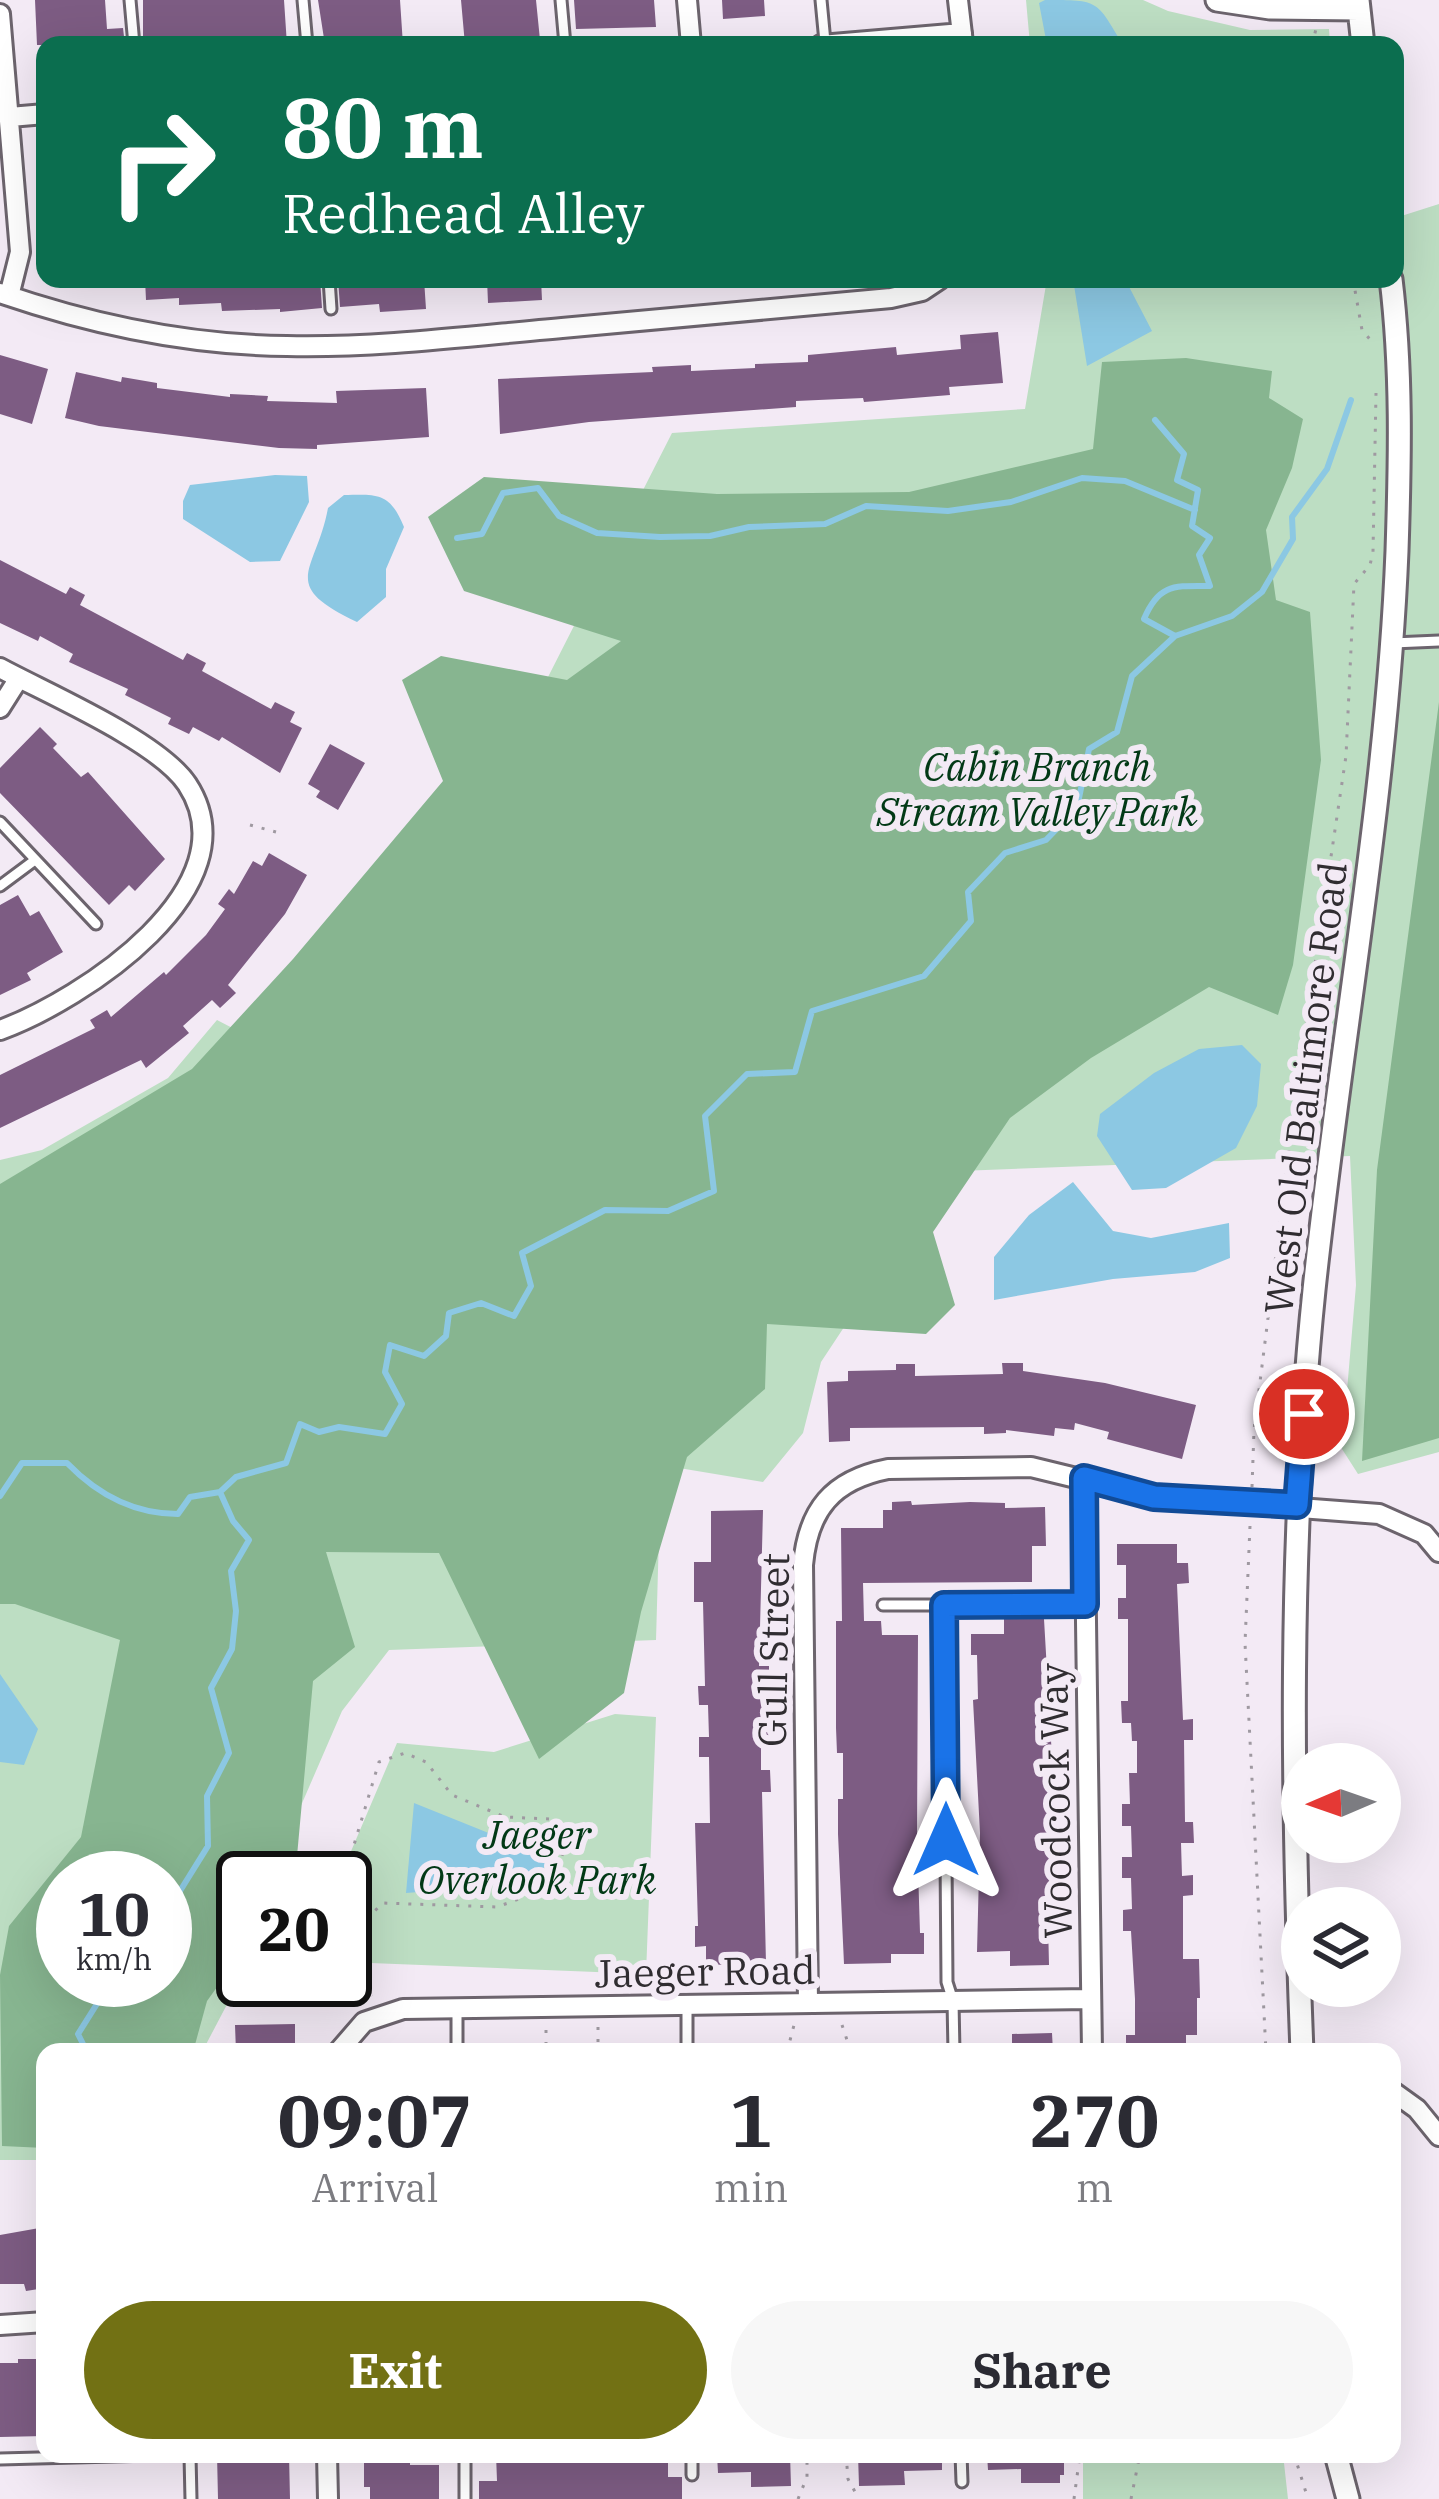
<!DOCTYPE html>
<html lang="en">
<head>
<meta charset="utf-8">
<style>
  body { margin:0; font-family:"IBM Plex Serif",serif; background:#f7f7f7; color:#2b2b33; height:100vh; display:flex; flex-direction:column; font-size:45px; white-space:nowrap }
  * { box-sizing:border-box; margin:0 }
  p { font-size:39px; color:#7c7c81 }
  .icon { flex:none; width:66px; height:66px; fill:none; stroke:currentColor; stroke-width:2; stroke-linecap:round; stroke-linejoin:round }
  .map { position:relative; flex:1; overflow:hidden }
  .drawer { position:absolute; left:36px; top:2043px; width:1365px; height:420px; display:flex; flex-direction:column; background:#fff; border-radius:24px; box-shadow:0 12px 48px #0002 }
  .drawer>* { flex:none }
  .top-card { position:absolute; left:36px; top:36px; width:1368px; height:252px; border-radius:24px; box-shadow:0 12px 48px #0002; background:#0b6e4f; color:#fff; overflow:hidden }
  .needle { width:78px; rotate:268deg }
  .controls { position:absolute; left:1281px; top:1743px; display:grid; gap:24px }
  .controls a { display:grid; place-items:center; width:120px; height:120px; border-radius:50%; background:#fff; box-shadow:0 12px 48px #0002; font-size:60px }
  .speed { position:absolute; left:36px; top:1851px; display:flex; gap:24px; font-size:60px; font-weight:700; text-align:center }
  .speed>* { display:grid; place-content:center; width:156px; height:156px; border-radius:50%; background:#fff; box-shadow:0 12px 48px #0002; line-height:1 }
  .speed small { font-size:30px; font-weight:400 }
  .speed .limit { border:6px solid #111; border-radius:18px; background:#fff; color:#111 }
  .pin { position:absolute; display:grid; place-items:center; width:102px; height:102px; color:#fff; margin:-51px; border:6px solid #fff; border-radius:50%; box-shadow:0 3px 12px #0007 }
  .me { position:absolute; width:132px; margin:-66px; rotate:0deg; stroke-linejoin:round; filter:drop-shadow(0 0 9px #0008) }
  .turn { display:flex; align-items:center; gap:42px; height:252px; padding:0 48px; font-size:54px }
  .turn .icon { width:156px; height:156px; stroke-width:2.5 }
  .turn b { display:block; font-size:84px; line-height:102px }
  .eta { display:flex; justify-content:space-evenly; align-items:center; height:204px; text-align:center }
  .eta b { font-size:72px; font-weight:700; line-height:84px }
  .cta { display:flex; gap:24px; margin-top:auto; padding:24px 48px }
  .cta a { flex:1; height:138px; border-radius:72px; background:#727114; color:#fff; font-size:48px; font-weight:700; line-height:138px; text-align:center }
  .cta a+a { background:#f7f7f7; color:#2b2b33 }
  .map>svg:first-child { display:block }
  .green { fill:#bddec3; fill-rule:evenodd }
  .forest { fill:#87b590; fill-rule:evenodd }
  .water { fill:#8cc8e3 }
  .lines { fill:none; stroke-linecap:round; stroke-linejoin:round }
  .stream { stroke:#8cc8e3; stroke-width:6 }
  .building { fill:#7d5c83 }
  .service-casing { stroke:#6c646d; stroke-width:15 }
  .minor-casing { stroke:#6c646d; stroke-width:24 }
  .tertiary-casing { stroke:#6c646d; stroke-width:27 }
  .path { stroke:#9f99a1; stroke-width:3; stroke-dasharray:3 9; stroke-linecap:butt }
  .service { stroke:#fff; stroke-width:9 }
  .minor { stroke:#fff; stroke-width:18 }
  .tertiary { stroke:#fff; stroke-width:21 }
  .route-casing { stroke:#114b97; stroke-width:30 }
  .route { stroke:#1a73e8; stroke-width:21 }
  .labels { text-anchor:middle; dominant-baseline:central; stroke-width:12; stroke-linejoin:round; paint-order:stroke }
  .park-label { font-size:39px; font-style:italic; fill:#023916; stroke:#f3eaf5 }
  .street-label { font-size:39px; fill:#302d31; stroke:#f3eaf5 }
</style>
</head>
<body>
<div class="map">
<svg width="1439" height="2499" viewBox="0 0 1439 2499">
  <rect width="100%" height="100%" fill="#f3eaf5"/>
  <path class="green" d="M1026,0h117l25,11 82,19 79,-1 1,16h-300z
    M1439,204v1248l-81,22 -16,-25 14,-164 -6,-129 -495,19 5,128 -39,59 -18,71 -40,49 -102,-17 -5,175 -267,10 -47,61 -52,120 -47,47v96l-41,78h-157v108h-45v-1000l42,-10 126,-72 49,-58 110,57 159,-278 186,-366 353,-24 22,-130h348v-61zM63,1878h102v102h-102z
    M615,1714l41,3 -10,257 -301,-12 4,-106 48,-113 97,9z
    M1083,2454h200l5,45h-205z"/>
  <path class="forest" d="M1186,358l86,13 -3,27 34,21 -11,49 -26,62 10,70 34,12 11,148 -28,205 -15,50 -69,-28 -118,71 -81,60 -77,114 22,73 -29,29 -159,-10 -2,65 -78,68 -46,155 -17,81 -85,66 -100,-206 -113,-1 29,95 -42,34 -18,197h-52v73l-36,50 -14,51h-148v96l-43,-2 -2,-171 9,-49 72,-89 39,-197 -105,-36h-15v-420l192,-115 101,-110 150,-178 -41,-101 39,-24 126,24 54,-39 -157,-50 -36,-74 56,-40 233,17 192,-2 184,-43 9,-87zM63,1878h102v102h-102z
    M1439,702v736l-77,23 15,-291z"/>
  <path class="water" d="M1045,0c55,0 51,0 78,45h-76l-8,-42z
    M1073,279h52l27,52 -65,35z
    M275,475l32,1 2,26 -29,59 -30,1 -67,-43v-18l7,-16z
    M344,495c35,-1 46,-2 60,32l-18,42v28l-29,25c-80,-38 -41,-49 -29,-114z
    M1242,1045l19,19 -4,42 -21,42 -70,40 -34,2 -35,-54 3,-22 54,-41 45,-24z
    M1073,1182l40,49 38,7 78,-15 1,35 -35,14 -82,7 -119,21v-43l35,-42z
    M0,1674l38,55 -14,36 -24,-3z
    M414,1803l87,35 53,11 -14,26 -58,12 -76,6z"/>
  <g class="lines">
    <path class="stream" d="M1155,420l29,34 -7,26 21,10 -6,36 18,12 -11,17 11,31c-35,0 -51,-3 -66,33l31,17
      M457,538l25,-4 21,-41 35,-5 21,28 38,17 63,4 50,-1 39,-9 76,-3 41,-18 82,5 63,-9 71,-24 43,3 70,29
      M1077,808l17,18
      M0,1496l22,-33h45c31,32 67,51 111,51l12,-17 30,-5
      M165,1930l15,-8v-31l28,-45 -1,-50 22,-43 -18,-65 21,-39 4,-38 -5,-40 18,-31 -16,-19 -13,-29 16,-15 50,-14 14,-39 19,8 20,-5 46,7 17,-30 -17,-32 5,-27 34,11 22,-20 3,-23 32,-10 33,13 17,-30 -9,-33 83,-43 63,1 46,-20 -9,-75 42,-42 48,-2 17,-61 112,-35 47,-55 -3,-29 37,-39 41,-13 31,-32 12,-59 28,-17 15,-56 43,-40 57,-20 30,-24 31,-53 -1,-22 35,-48 24,-69
      M87,2052l-9,-18 34,-54"/>
  </g>
  <path class="building" d="M35,0h70l2,29 16,-1 2,17h-88z
    M143,0h141l3,45h-144z
    M318,0h82l3,45h-78z
    M461,0h75l4,40 -75,5z
    M574,0h80l2,27 -80,2z
    M722,0h42l1,16 -42,3z
    M145,279h175l2,29 -42,4v-3l-58,2 -1,-8 -42,2v-7l-33,2z
    M338,279h86l2,30 -46,3 -1,-8 -39,3z
    M487,279h54l1,21 -54,3z
    M998,332l5,51 -54,4 1,8 -86,7 -1,-4 -67,3v6l-207,15 -89,12 -2,-55 155,-7 -1,-5 39,-2v6l64,-3v-4l53,-2v-7l88,-8 1,8 64,-6 -1,-14z
    M0,355l48,14 -16,55 -32,-10z
    M76,372l45,10 1,-5 35,6v5l73,9v-3l38,2 -1,5 70,2 -1,-12 90,-3 3,49 -112,8v4l-38,-1 -180,-22 -34,-8z
    M0,560l66,34 4,-7 15,8 -5,10 103,55 4,-7 19,10 -4,8 69,38 4,-7 20,10 -5,10 12,6 -22,45 -58,-36 -3,4 -26,-14 -4,7 -21,-10 3,-6 -46,-23 3,-6 -59,-27 4,-8 -33,-18 -2,5 -38,-18z
    M40,727l17,17 -4,4 28,29 7,-5 77,87 -30,32 -6,-6 -20,20 -109,-112v-25z
    M330,744l35,19 -27,47 -22,-13 4,-6 -12,-7z
    M269,853l38,22 -22,39 -57,71 8,8 -16,15 -8,-8 -29,26 6,7 -43,35 -5,-8 -141,68v-53l95,-47 -5,-8 17,-10 4,7 53,-45 2,3 40,-40 19,-26 -7,-5 11,-15 5,5 19,-33 9,5z
    M18,895l12,21 9,-5 24,41 -36,21 4,7 -31,15v-90z
    M1002,1363h21v8l82,12 91,22 -14,54 -75,-20 2,-7 -34,-9 -1,7 -19,-2 -1,8 -48,-6v3l-22,1v-7l-134,1v13l-21,1 -2,-60 21,-1v-10l48,-1v-6h19v12l88,-2z
    M911,1501l1,4 58,-3 35,1v5l40,-1 1,39h-14v36l-169,1 1,38h17l1,14h36l-1,202 3,96h4v21h-33v9l-47,1 -6,-130v-35h5v-46h-6l-1,-25v-107h6l-1,-93h42v-18h9v-8z
    M763,1510l-4,156h10v70h-8v34h9l1,22h-9l4,172 -60,1v-19l-11,1v-21h3l-3,-103h15l-1,-66h-10v-20h10l-1,-32h-9l-1,-19h7l-2,-84h-9v-40h17v-51z
    M1117,1544h60v19h11l1,20 -12,1 6,136 10,-1v21h-9l1,82h8l1,21h-13l1,33 11,-1v20l-10,1v63h16l1,39h-3v37h-11v17h-60v-17h9v-36l-4,-68h-8v-21l9,-1 -1,-31h-9v-21h10l-1,-31h-9v-22h8l-1,-31h8v-32h-5l-1,-18h-9l-1,-22h7v-82h-10v-21h8v-33h-9z
    M1004,1619h40l10,173 2,130h-8l1,43 -39,1v-15l-33,1 3,-119 -7,-133 5,-1 -1,-44h-6v-21h33z
    M295,2024v21h-8v7h-51l-1,-27z
    M1052,2033l1,19h-41v-18z
    M45,2227v61l-19,3 -2,-7h-24v-49z
    M18,2359h27v77l-45,1v-74h18z
    M217,2454h72l1,45h-72z
    M496,2454h172v23h14v22h-203v-18h18z
    M717,2454h73l1,32 -40,1v-15l-33,1z
    M858,2454h84v16l-38,1 1,14 -46,1z
    M987,2454h77v21h-4v8h-39v-14l-33,1z
    M364,2458h46v7h29v34h-69v-12h-6z"/>
  <g class="lines">
    <g class="service-casing">
      <path id="service" d="M130,0l4,45
        M303,0l4,45
        M561,0l4,45
        M821,0l4,42
        M329,279l2,30
        M1393,643l46,-2
        M0,822l96,102
        M0,886l35,-26
        M883,1605h61
        M457,2009v43
        M687,2052v-47
        M954,2052l-1,-51 -6,-19 -3,-377 141,-1
        M465,2454v45
        M692,2454v21
        M961,2454l1,28
        M190,2456l1,43
        M0,2459l190,-5"/>
    </g>
    <g class="minor-casing">
      <path id="minor" d="M687,0l4,45
        M958,0l5,43
        M0,14l20,238 -11,44
        M821,45l141,-12
        M10,117l35,-3
        M0,293c93,32 188,52 287,53 91,2 184,-10 275,-18 109,-10 219,-20 329,-30l31,-7 18,-12
        M0,668c48,26 158,73 187,116 68,103 -105,216 -187,246
        M0,708l19,-30
        M1084,1478l8,574
        M808,2003l-5,-438c5,-55 29,-85 85,-96l143,-2 123,30 225,17 45,20 15,18
        M338,2052l26,-30 39,-13 687,-10
        M1392,2091l25,18 22,27
        M0,2325l45,-3
        M327,2454l1,45"/>
    </g>
    <g class="tertiary-casing">
      <path id="tertiary" d="M1217,0l53,8 89,1
        M1358,0l5,45
        M1302,2052c-10,-254 -14,-508 12,-762 26,-247 73,-491 83,-739 3,-91 5,-181 -6,-272
        M1336,2454l12,45"/>
    </g>
    <path class="path" d="M1312,45l4,-16
      M1353,279l9,51 11,13
      M250,825l26,7
      M1252,1487l2,-57 44,-352 48,-322 8,-172 16,-19 3,-13 3,-159
      M1250,1526l-5,117 21,409
      M344,1878l35,-116 26,-9 21,9 26,33 53,22 45,2 15,7 1,17 -14,44 -55,20 -114,-4 -38,36
      M345,1972l27,24
      M842,2025l9,27
      M598,2027v25
      M546,2030v22
      M787,2052l7,-27
      M846,2454l2,25 11,20
      M1294,2454l14,45
      M798,2499l9,-22v-23
      M1074,2499l6,-45
      M1131,2499l9,-45"/>
    <use href="#service" class="service"/>
    <use href="#minor" class="minor"/>
    <use href="#tertiary" class="tertiary"/>
  </g>
  <g class="lines">
    <g class="route-casing">
      <path id="route" d="M946,1840l-2,-235 141,-1 -1,-126 70,19 143,8 7,-91"/>
    </g>
    <use href="#route" class="route"/>
  </g>
  <g class="labels">
    <g class="park-label">
      <text x="1037" y="766">Cabin Branch<tspan x="1037" dy="45">Stream Valley Park</tspan></text>
      <text x="537" y="1834">Jaeger<tspan x="537" dy="45">Overlook Park</tspan></text>
    </g>
    <g class="street-label">
      <text transform="translate(1305 1088) rotate(-83)">West Old Baltimore Road</text>
      <text transform="translate(773 1650) rotate(-89)">Gull Street</text>
      <text transform="translate(1055 1801) rotate(-91)">Woodcock Way</text>
      <text transform="translate(705 1971) rotate(-1)">Jaeger Road</text>
    </g>
  </g>
</svg>
<div class="controls">
<a><svg class="needle" viewBox="-14 -14 28 28"><path d="M0-13l5 13h-10z" fill="#e53935"/><path d="M0 13l5-13h-10z" fill="#7c7c81"/></svg></a>
<a><svg class="icon" aria-label="layers" viewBox="0 0 24 24"><path d="M12 4l9 5-9 5-9-5zM3 14l9 5 9-5"/></svg></a>
</div>
<div class="speed"><div>10<small>km/h</small></div><div class="limit">20</div></div>
<div class="pin" style="left:1304px;top:1414px;background:#d93025"><svg class="icon" aria-label="arrive" viewBox="0 0 24 24"><path d="M6 21V4h12l-3 4 3 4H6"/></svg></div>
<svg class="me" style="left:946px;top:1840px" viewBox="-20 -20 40 40"><path d="M0-17L14 15 0 8-14 15z" fill="#1a73e8" stroke="#fff" stroke-width="4"/></svg>
<div class="top-card">
<div class="turn"><svg class="icon" aria-label="right" viewBox="0 0 24 24"><path d="M7 20v-9h11M14 6l5 5-5 5"/></svg><div><b>80 m</b>Redhead Alley</div></div>
</div>
<section class="drawer">
<div class="eta">
<div><b>09:07</b><p>Arrival</p></div>
<div><b>1</b><p>min</p></div>
<div><b>270</b><p>m</p></div>
</div>
<div class="cta"><a>Exit</a><a>Share</a></div>
</section>
</div>
</body>
</html>
